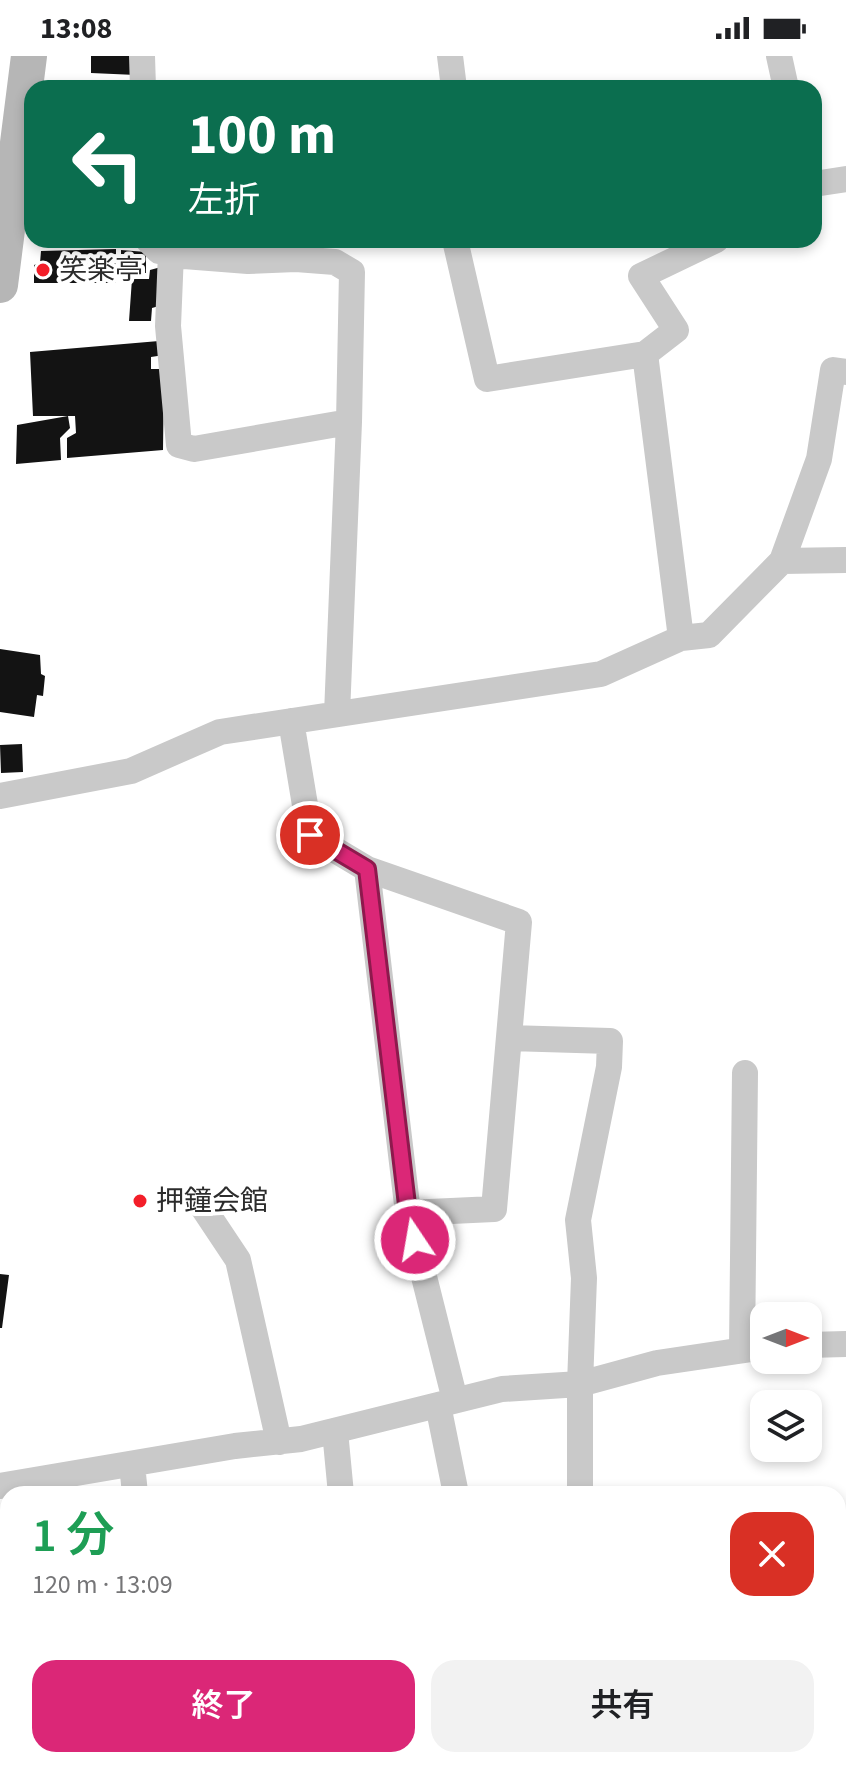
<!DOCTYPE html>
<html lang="ja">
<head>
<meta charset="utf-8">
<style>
  body { margin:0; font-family:"Source Sans 3","Noto Sans JP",sans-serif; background:#f2f2f2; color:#202124; height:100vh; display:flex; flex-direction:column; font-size:30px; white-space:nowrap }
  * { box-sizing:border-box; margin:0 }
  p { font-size:26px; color:#757577 }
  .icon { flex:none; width:44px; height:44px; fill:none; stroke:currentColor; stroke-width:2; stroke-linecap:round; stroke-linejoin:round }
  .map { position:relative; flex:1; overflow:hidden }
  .panel { position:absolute; left:0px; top:1430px; width:846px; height:282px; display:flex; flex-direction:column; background:#fff; border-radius:24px 24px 0 0; box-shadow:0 4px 12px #0003 }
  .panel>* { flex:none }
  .top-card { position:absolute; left:24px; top:24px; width:798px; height:168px; border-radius:24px; box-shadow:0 4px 12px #0003; background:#0b6e4f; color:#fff; overflow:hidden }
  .needle { width:52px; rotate:90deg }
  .tools { position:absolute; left:750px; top:1246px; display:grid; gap:16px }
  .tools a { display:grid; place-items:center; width:72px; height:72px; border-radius:16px; background:#fff; box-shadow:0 4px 12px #0003; font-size:40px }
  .pin { position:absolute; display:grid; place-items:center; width:68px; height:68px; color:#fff; margin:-34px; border:4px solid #fff; border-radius:50%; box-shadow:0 2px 8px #0007 }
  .me { position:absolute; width:88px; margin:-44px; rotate:348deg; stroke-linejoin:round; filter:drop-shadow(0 0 6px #0008) }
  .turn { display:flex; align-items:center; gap:28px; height:168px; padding:0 32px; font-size:36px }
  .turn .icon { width:104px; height:104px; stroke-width:2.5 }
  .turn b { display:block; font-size:56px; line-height:68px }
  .round { display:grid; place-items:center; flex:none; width:84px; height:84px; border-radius:24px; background:#f2f2f2 }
  .head { display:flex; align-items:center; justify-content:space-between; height:136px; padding:0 32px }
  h1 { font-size:48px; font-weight:600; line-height:60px; color:#1e9e55 }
  .button { display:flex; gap:16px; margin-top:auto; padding:16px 32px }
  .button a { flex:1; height:92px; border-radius:24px; background:#db2777; color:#fff; font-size:32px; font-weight:600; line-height:92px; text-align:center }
  .button a+a { background:#f2f2f2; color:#202124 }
  .status { display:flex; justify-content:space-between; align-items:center; height:56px; padding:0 40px; background:#fff; direction:ltr }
  .status svg { height:22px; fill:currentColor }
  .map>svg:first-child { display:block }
  .building { fill:#131313 }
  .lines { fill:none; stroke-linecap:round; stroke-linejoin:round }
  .street { stroke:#c9c9c9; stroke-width:26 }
  .secondary { stroke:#b6b6b6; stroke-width:36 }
  .route-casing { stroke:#8e194d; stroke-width:20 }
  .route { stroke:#db2777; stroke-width:14 }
  .poi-dot { fill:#f31e29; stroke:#fff; stroke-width:3 }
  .labels { text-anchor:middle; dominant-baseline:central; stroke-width:8; stroke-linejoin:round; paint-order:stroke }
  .poi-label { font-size:28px; fill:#2c2c2c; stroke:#fff; text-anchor:start }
</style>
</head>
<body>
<div class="status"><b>13:08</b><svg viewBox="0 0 49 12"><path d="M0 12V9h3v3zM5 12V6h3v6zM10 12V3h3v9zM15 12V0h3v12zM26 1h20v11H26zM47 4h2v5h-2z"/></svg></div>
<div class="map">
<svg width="846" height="1711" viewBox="0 0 846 1711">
  <rect width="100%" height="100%" fill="#fff"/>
  <path class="building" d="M91,0h45v19l-45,-2z
    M63,25h30l-1,7h-29z
    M116,193v34h-82v-18l6,-2 1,-12z
    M121,194l25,2v21l-25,-1z
    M161,211l-2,39 -7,2 -1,13h-22l3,-42h17l1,-9z
    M159,285l5,14 -13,2v12h13l-1,81 -96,8v-20l9,-5 -1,-17h-42l-3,-64z
    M68,360l2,12 -10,10 1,22 -45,4 1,-39z
    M0,593l40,6 1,19 4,2 -2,20 -6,-1 -3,22 -34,-5z
    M22,688l1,28 -22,1 -1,-28z
    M0,1218l9,1 -7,53h-2z"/>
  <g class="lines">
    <path class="street" d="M142,0l1,32
      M450,0l4,32
      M779,0l7,32
      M814,128l32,-5
      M148,184l11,11 25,5 64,5 48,-2 39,3 17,10 -3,150 -12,292
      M455,184l32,139 158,-25
      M171,197l-3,73 11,119 15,4 155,-27
      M782,505l37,-102 14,-89 13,2
      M681,582l-36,-284 31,-24 -35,-54 75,-36
      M291,665l19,114 57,34 152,53 -25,287 -86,4 47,187
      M0,740l131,-25 89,-39 381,-58 80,-36 28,-3 73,-74 64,-1
      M367,813l41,344
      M509,982l101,3 -1,26 -31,153 6,58 -4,106v110
      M202,1150l36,54 41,182
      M808,1289l38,-1
      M742,1294l3,-277
      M438,1349l18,89
      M335,1375l6,63
      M132,1408l3,30
      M0,1430l235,-40 66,-7 201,-50 78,-5 77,-21 107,-16
      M161,1704l1,7
      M353,1704v7
      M578,1711v-7"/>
    <path class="secondary" d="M0,229l29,-229"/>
  </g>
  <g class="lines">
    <g class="route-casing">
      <path id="route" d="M310,779l57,34 41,344 7,27"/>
    </g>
    <use href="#route" class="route"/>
  </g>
  <g class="poi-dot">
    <circle cx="43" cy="214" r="8"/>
    <circle cx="140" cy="1145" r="8"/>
  </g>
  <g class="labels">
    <g class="poi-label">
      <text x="59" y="214">笑楽亭</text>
      <text x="156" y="1145">押鐘会館</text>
    </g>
  </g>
</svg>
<div class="tools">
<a><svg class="needle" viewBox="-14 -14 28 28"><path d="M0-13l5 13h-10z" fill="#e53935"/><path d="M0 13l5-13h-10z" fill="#757577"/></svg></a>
<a><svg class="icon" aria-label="layers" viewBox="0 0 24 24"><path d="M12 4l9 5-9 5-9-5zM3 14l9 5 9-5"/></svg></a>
</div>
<div class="pin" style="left:310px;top:779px;background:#d93025"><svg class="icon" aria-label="arrive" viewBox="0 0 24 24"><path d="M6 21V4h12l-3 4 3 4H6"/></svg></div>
<svg class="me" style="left:415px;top:1184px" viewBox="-20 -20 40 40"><circle r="17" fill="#db2777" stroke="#fff" stroke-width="3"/><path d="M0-11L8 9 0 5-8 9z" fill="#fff"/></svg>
<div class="top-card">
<div class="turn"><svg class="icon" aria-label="left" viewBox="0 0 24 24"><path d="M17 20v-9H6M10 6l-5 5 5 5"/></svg><div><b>100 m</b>左折</div></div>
</div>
<section class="panel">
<div class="head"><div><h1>1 分</h1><p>120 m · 13:09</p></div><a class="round" style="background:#d93025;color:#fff"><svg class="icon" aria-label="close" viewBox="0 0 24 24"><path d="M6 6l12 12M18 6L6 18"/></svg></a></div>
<div class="button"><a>終了</a><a>共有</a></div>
</section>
</div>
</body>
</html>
